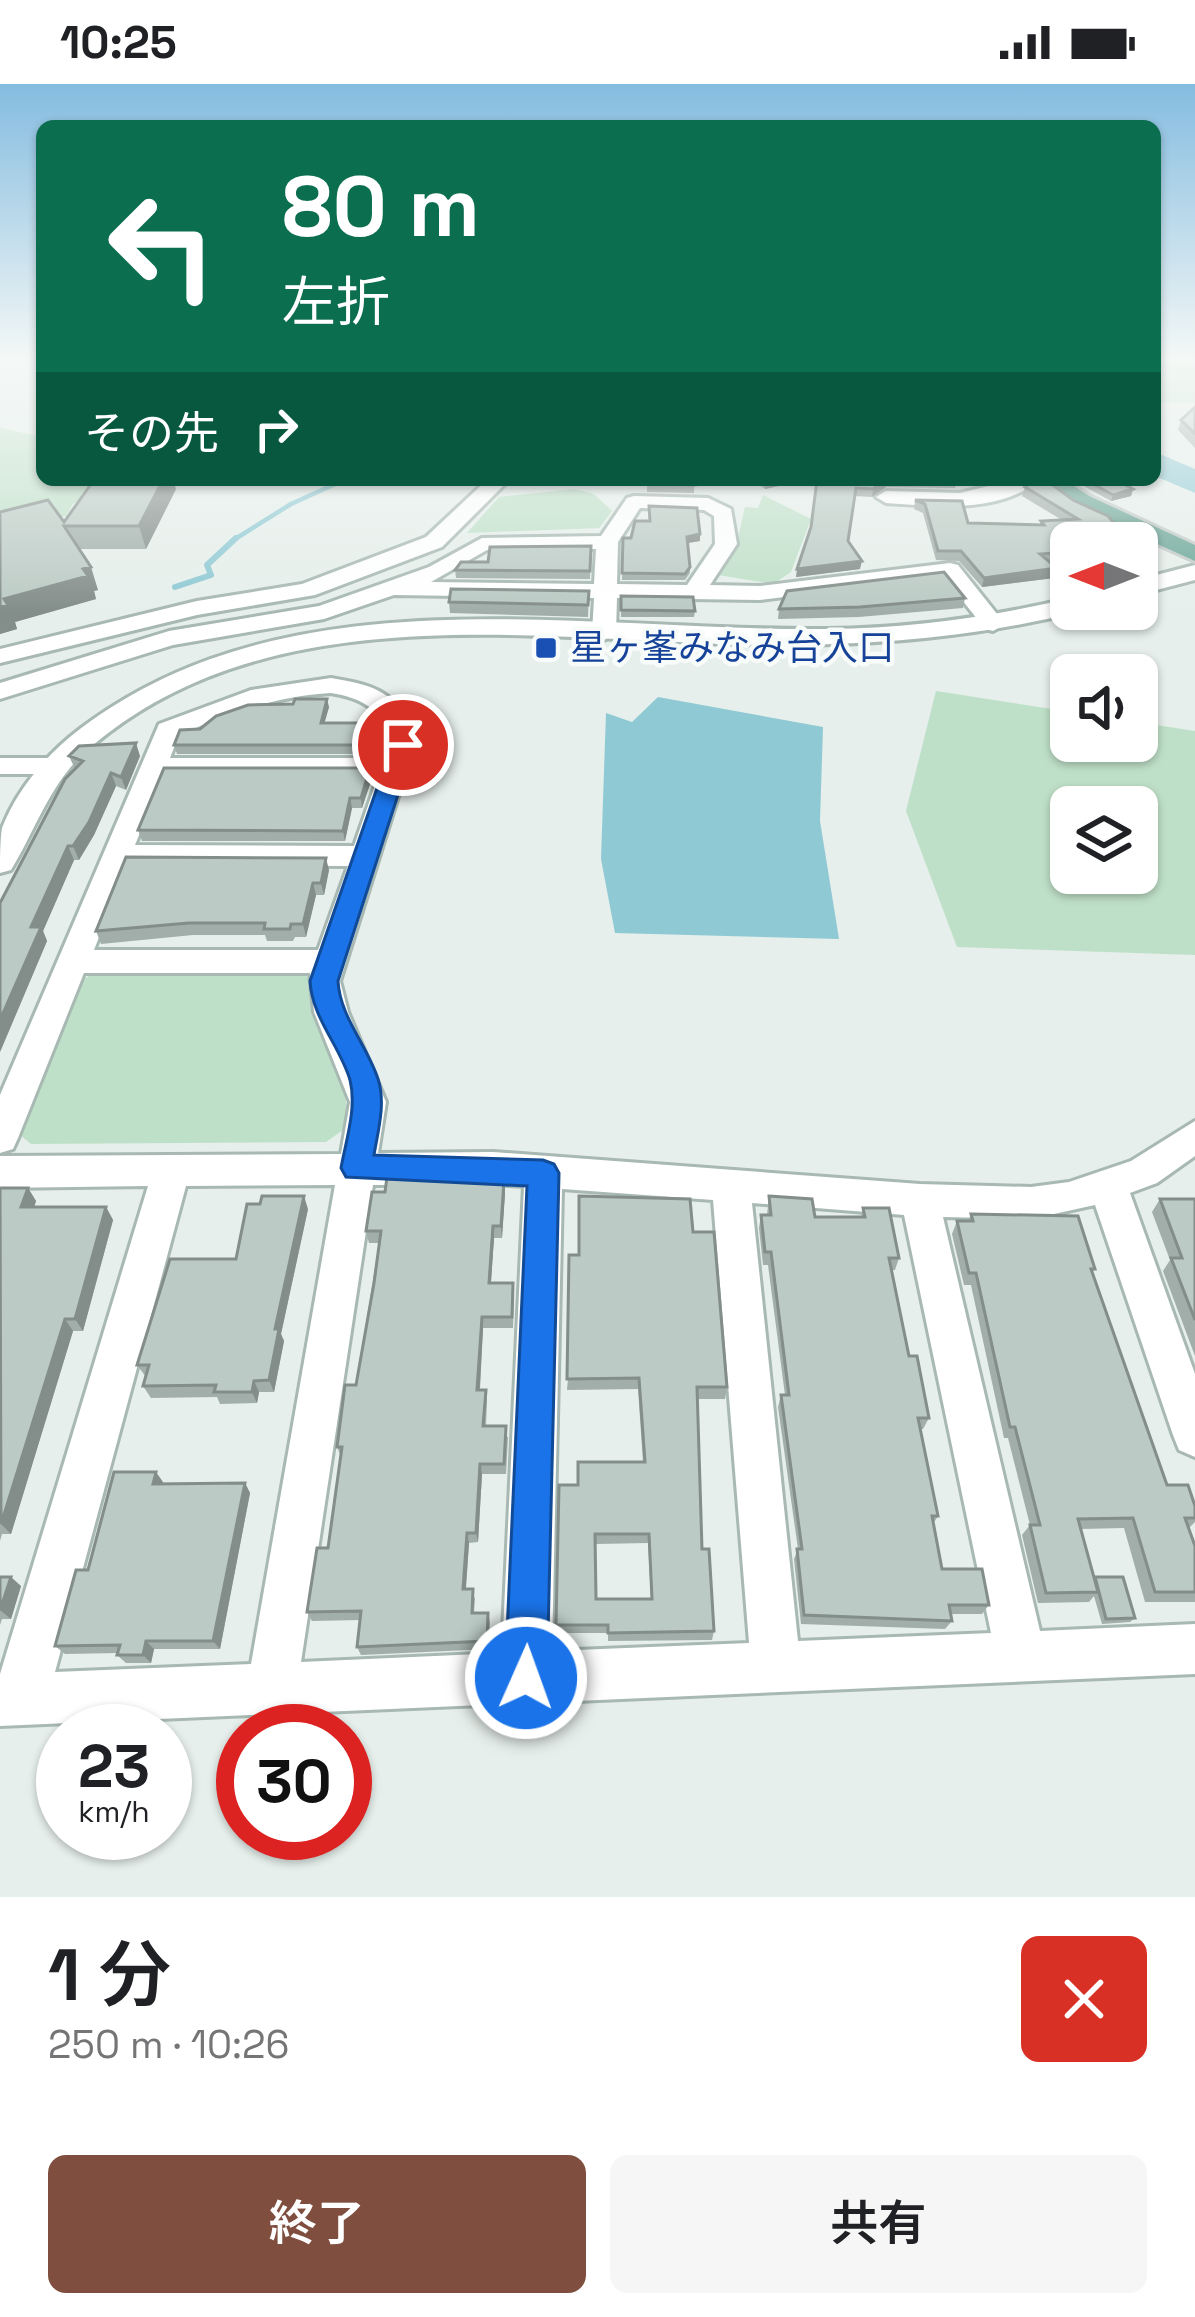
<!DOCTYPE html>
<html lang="ja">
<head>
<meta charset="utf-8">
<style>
  body { margin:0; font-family:"Space Grotesk","Noto Sans JP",sans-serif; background:#f6f6f6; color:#202124; height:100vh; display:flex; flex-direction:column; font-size:45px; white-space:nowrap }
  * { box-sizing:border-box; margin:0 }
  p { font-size:39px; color:#757577 }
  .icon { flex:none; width:66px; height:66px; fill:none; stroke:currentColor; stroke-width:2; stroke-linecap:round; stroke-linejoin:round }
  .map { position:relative; height:1813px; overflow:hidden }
  .drawer { display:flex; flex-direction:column; background:#fff; flex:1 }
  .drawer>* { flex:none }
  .hud { position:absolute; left:36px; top:36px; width:1125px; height:366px; border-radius:18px; box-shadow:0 3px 9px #0004; background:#0b6e4f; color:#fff; overflow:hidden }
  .needle { width:78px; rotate:270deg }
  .buttons { position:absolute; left:1050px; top:438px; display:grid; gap:24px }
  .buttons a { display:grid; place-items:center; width:108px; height:108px; border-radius:18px; background:#fff; box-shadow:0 3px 9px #0004; font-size:60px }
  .speed { position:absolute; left:36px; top:1620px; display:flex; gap:24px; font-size:60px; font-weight:700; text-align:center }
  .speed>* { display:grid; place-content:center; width:156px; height:156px; border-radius:50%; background:#fff; box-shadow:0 3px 9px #0004; line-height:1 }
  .speed small { font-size:30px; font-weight:400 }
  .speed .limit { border:18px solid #d22; background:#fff; color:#111 }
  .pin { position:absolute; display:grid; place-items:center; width:102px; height:102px; color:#fff; margin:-51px; border:6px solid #fff; border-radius:50%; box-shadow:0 3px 12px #0007 }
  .me { position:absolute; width:132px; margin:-66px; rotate:2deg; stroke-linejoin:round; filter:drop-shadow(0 0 9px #0008) }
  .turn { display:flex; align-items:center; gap:42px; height:252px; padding:0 48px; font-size:54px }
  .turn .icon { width:156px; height:156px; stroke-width:2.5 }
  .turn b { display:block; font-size:84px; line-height:102px }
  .then { display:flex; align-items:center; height:114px; padding:0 48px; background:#0003; gap:24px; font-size:45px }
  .round { display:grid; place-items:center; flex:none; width:126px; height:126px; border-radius:18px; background:#f6f6f6 }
  .overview { display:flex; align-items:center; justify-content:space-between; height:204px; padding:0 48px }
  h1 { font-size:72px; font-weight:600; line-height:90px }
  .action { display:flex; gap:24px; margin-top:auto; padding:24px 48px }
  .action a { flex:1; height:138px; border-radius:18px; background:#7f4e3f; color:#fff; font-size:48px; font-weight:600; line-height:138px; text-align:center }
  .action a+a { background:#f6f6f6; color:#202124 }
  .status { display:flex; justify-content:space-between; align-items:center; height:84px; padding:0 60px; background:#fff; direction:ltr }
  .status svg { height:33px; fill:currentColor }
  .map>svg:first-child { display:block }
  .green { fill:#bfe0c8; fill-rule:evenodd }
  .water { fill:#8ec9d4 }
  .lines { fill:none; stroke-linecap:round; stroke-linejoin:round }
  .stream-far1 { stroke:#8ec9d4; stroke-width:4.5 }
  .stream { stroke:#8ec9d4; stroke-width:6 }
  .river { fill:#8ec9d4; fill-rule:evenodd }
  .minor-casing { stroke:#a8b8b2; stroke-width:6 }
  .tertiary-casing { stroke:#a8b8b2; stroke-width:6 }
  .primary-casing { stroke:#c2cac8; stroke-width:6 }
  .minor { fill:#fff; fill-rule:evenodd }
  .tertiary { fill:#fff; fill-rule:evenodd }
  .primary { fill:#6aa596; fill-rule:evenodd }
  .wall { fill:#a1aea9; fill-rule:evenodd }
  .shaded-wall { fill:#838d89 }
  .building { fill:#bbcac4; stroke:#838d89; stroke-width:3; fill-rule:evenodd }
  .route { fill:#1a73e8; stroke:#114b97; stroke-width:3 }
  .transit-dot { fill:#1a4fb4; stroke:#f7fbf9; stroke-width:4.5 }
  .labels { text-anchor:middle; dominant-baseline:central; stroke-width:9; stroke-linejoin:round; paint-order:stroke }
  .far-transit-label { font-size:36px; fill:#164399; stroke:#f7fbf9; text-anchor:start }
</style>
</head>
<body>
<div class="status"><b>10:25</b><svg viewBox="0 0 49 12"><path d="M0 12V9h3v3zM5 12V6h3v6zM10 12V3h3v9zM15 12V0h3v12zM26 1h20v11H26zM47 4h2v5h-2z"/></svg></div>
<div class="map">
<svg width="1195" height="1813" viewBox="0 0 1195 1813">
  <rect width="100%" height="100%" fill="#e6efeb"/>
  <path class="green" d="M1155,276h40v43l-40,-1z
    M0,344l42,9v43h67l-36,24 -7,12 -66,18z
    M575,405l19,5 18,17 -13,17 -132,5 32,-36z
    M763,411l48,24 -20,53 -18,12 -55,-9 17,-24 10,-44 13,1z
    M936,607l135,21v29h66v-19l58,9v224l-238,-8 -51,-136zM1137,723v66h-66v-66z
    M301,888l9,7c-7,62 44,79 36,149l-20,14 -295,2 -12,-10 57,-151 17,-9z"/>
  <path class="water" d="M658,613l165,30 -3,94 19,118 -224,-6 -14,-74 5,-146 26,9z"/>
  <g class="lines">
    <path class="stream-far1" d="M232,457l59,-37 53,-24"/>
    <path class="stream" d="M175,503l36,-12 -4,-10 29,-27"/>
    <path class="river" d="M1155,368l40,17v24l-40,-17z"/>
    <g class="minor-casing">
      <path id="minor" d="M487,396h22l-67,67 -127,48 -118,20 -197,48v-14l197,-48 105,-17 124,-47z
        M1013,396h26c-39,34 -105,26 -153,23l-10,-6 10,-6 74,2z
        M634,412l74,2 23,11 6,35 -27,41 50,1 190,-23 8,2 47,59 -12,7 -8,-2 -41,-52 -184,23 -143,-2 -1,35 -12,7 -12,-7 2,-35 -200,-3 -70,24 -151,26 -173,54v-16l169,-52 150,-25 110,-39 53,-29 119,-2 26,-38zM640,424l64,2 10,6 1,28 -28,41 -70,-1 1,-42zM596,465l-2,35 -163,-2 56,-32z
        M331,594c48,8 61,14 87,55l-78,248 8,31 38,90 -8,51 115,-1 427,32 111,3 38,-5 62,-21 64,-40v35l-38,27 -27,10 65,181v83l-16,-7 -6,-15 -78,-230 -64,14 -88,-2 97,414 155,-7v50l-1195,52v-52l148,-488 -148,2v-32l341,-2 9,-52 -36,-90 -4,-39h-226l-66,165 -5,11 -13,4v-58l159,-371 92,-34zM331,609c30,5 45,14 61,40l-7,25h-215l9,-23c50,-22 98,-39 152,-42zM164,690h215l-25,72 -219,-1zM127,781l221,1 -30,84h-224zM493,1100l31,2 -22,467 -201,9 72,-477zM335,1101l-84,479 -196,8 131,-486zM562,1105l151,11 36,443 -197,8zM752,1119l152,12 87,418 -193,8z
        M0,674h56l14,8 -14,8h-56z"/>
    </g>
    <g class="tertiary-casing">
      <path id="tertiary" d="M1195,481v15l-58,15v-15z
        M1071,514v11l9,2c-101,26 -202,34 -306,34 -228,-2 -506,-57 -691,109 -34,32 -48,77 -72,116l-11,3c0,-14 0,-32 2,-45 15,-39 46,-75 78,-99 211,-160 501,-97 748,-100 83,-1 163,-12 243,-31z"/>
    </g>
    <g class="primary-casing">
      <path id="primary" d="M1039,396h26l24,16 106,49v16l-122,-55z"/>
    </g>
    <use href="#minor" class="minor"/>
    <use href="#tertiary" class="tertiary"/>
    <use href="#primary" class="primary"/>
  </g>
  <path class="wall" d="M1195,323v41l-17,-18 3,-10z
    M647,396l47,1v12l-47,-1z
    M752,396h54l-41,9z
    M817,396h140l-2,8 -69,-1 -14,10 -17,-1 -7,45 12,28 -64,8 15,-50z
    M1073,396h43l17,9 -2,7 -20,5z
    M1025,403l48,13 35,16 -37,27v18l-21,1 4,16 -72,9 -23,-26 -23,-1 -13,-47 -9,-4 1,-9 53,23 72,2 1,-4 21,-1 -40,-24z
    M176,405l-30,60h-67l19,41 -4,1 2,8 -81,23 2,7 -17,5v-122l64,10z
    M700,450v7l-12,2 2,30 -5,7h-63l1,-42z
    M591,462l-1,33 -134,-1 -1,-8z
    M589,507l-1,26 -138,-4 -1,-11z
    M621,512l74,15 -1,6h-73z
    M965,514l-2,10 -104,9 -81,2 1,-10z
    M329,623l-5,16 40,8 -1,3h15l1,8 -2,12h-200l-3,-9 26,-16z
    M69,672h71l-14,34 -10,-4 -22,49 -15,25h-5l-31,71 4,10 -47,111 75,-283z
    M372,694l-10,30h-10l-7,33h-203l-4,-11z
    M329,786l-5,25h-8l-10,42h-11l-2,4h-26l-2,-6h-72l-92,9 -5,-13z
    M504,1096l1,13 -3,45h-8l-3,45 23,12 -1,33h-30l-3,62h6l1,11 -1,25 22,11 -2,37h-24l-4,68 -9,1 -3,46 9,9 -1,15h14l2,9 -1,27 -128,6 -4,-8 3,-27 -48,1 -5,-9 21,-64 13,-91 -4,-10 19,-62 23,-142h-10l-3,-12 19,-39z
    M0,1104h28l8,13 -2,6h72l7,13 -30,111h-10l-62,203h-9l-2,7z
    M769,1112l46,21h46l2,-9 36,50 -4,12h-4l18,86 20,62 -6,11h-2l17,87 -5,8 9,45 47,36 -7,9h-31l1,7 -7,8 -144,-5 -7,-65 4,-10 -20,-142 3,-12h4l-17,-130h-5l-4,-37 2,-13h6z
    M1160,1115h35v157l-32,-85 7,-11 -18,-48z
    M308,1125l-27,125 3,7 -10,51h-15l-2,11 -37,1 -3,-7 -66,1 -8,-12 3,-9 -9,-12z
    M971,1130l124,55 -3,4 75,212 28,21v16l-6,6 6,18v56h-50l-21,-74 -44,1 14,49 41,40 -5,4 -28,2 -8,-28 -5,6 -51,1 -16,-68 8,-10 -22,-87h-4l-33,-153h-7l-12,-51 5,-13h11z
    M693,1148l34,155 -2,12h-28l5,150 12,82 -2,9 -104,1v-8h-51l-1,-8 22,-140 65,-23 -5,-73 -71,1 12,-135zM648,1459l3,56h-55v-55z
    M163,1398l-1,2 83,-1 5,10 -30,156h-66l-3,14h-25l-9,-8 1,-2 -53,1 -10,-8 33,-76z
    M0,1493l21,9 -10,33h-9l-2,6z"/>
  <path class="shaded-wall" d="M163,396h10l3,9 -30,60 -7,-23z
    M806,396l-41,9 1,-8z
    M886,396h1l-1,7 -14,10 1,-8z
    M965,396h28l-29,6z
    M1133,405l-2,7 -20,5 2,-6z
    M700,450v7l-13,2v-6z
    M862,477l-2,8 -64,8 1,-8z
    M91,483l7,23 -4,1 2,8 -81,23 2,7 -17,5v-27l4,-8z
    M1057,484l-3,10 -72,9 2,-9z
    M327,615l2,8 -7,25 -1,-9z
    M136,659l4,13 -14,34 -5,-13z
    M370,684l2,10 -10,30 -1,-10z
    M111,689l5,13 -22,49 -15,25 -6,-14z
    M350,714l2,10 -7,33 -2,-10z
    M68,762l6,14 -31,71 4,10 -47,111v-32l31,-93z
    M326,774l3,12 -5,25 -3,-12z
    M313,799l3,12 -10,42 -3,-13z
    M504,1096l1,13 -3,45 -1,-12z
    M28,1104l8,13 -6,19 -9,-13z
    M304,1112l4,13 -27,125 3,7 -10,51 -5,-12 6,-51z
    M106,1123l7,13 -30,111 -8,-12z
    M493,1142l1,12 -4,57 -1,-12z
    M482,1233l1,11 -4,73 -2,-11z
    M65,1235l8,12 -62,203 -10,-10z
    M254,1297l5,11 -2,11 -5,-11z
    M480,1380l2,10 -4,68 -2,-9z
    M156,1388l7,10 -3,12 -7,-10z
    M245,1399l5,10 -30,156 -7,-8z
    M467,1449l2,10 -4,55 -2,-9z
    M11,1493l10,9 -10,33 -11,-9z
    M146,1557l8,8 -3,14 -8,-8z"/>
  <path class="building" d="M1195,323v27l-14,-14z
    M94,396h69l-24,46h-75l27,41 -8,2 5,7 -84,23 4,6 -8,2v-95l48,-12 16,22z
    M647,396h47l1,5 -47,-1z
    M817,396h69l-13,9 -17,-1 -8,53 14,20 -65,8 14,-42z
    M1036,396h10l27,20 35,16 24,27h-61v9l-31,2 17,14 -73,10 -23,-27h-23l-13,-47 -10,-4 47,1 6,22 76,2 -3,-4 37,-2 -53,-32z
    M1086,396h30l17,9 -20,6z
    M649,422l48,2 3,26 -13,3 3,30 -5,7 -63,-1 1,-35h8l4,-17h15z
    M591,462l-1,25 -135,-1 6,-8h27l2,-15z
    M944,488l21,26 -105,9 -81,2 8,-18z
    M451,505l138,2 -1,14 -139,-3z
    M621,512l72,1 2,14 -74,-1z
    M295,615h32l-6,24h41l-2,11h18l-2,11h-202l6,-15 20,-1 16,-13 32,-11 45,-1z
    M136,659l-15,34 -10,-4 -22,49 -16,24h-5l-37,81h10l-41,93v-117l65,-124 18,-18 -14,-5 10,-10z
    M164,684h206l-9,30h-11l-7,33 -205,-1z
    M126,773l200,1 -5,25h-8l-10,41h-12l-1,5h-26l1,-6h-76l-93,8z
    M387,1093l117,3 -3,46h-8l-4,57h24l-1,34h-30l-5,73h9l-3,36h23l-2,38h-24l-4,69h-9l-4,56h10l-1,24h16l-1,28 -130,6 4,-36 -54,1 10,-64h11l14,-101h-5l8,-62h11l18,-102 7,-52h-15l6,-39h13z
    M0,1104h28l-7,19h85l-31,112h-10l-64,205z
    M262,1112h42l-29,133h4l-10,51 -15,1 -2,11h-38l2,-7 -73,1 6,-21h-12l33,-106h66l11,-55h13z
    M579,1112l111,3 3,33h21l13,155h-30l5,162h7l5,82 -106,2v-8h-52l3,-140h19v-23h67l-6,-84 -72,1 2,-124h10zM595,1450h54l3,65h-56z
    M769,1112l43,3 3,18h50l-2,-9h26l10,50h-10l20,98h8l12,62h-11l20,98h-6l10,53h40l7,36h-40l3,16 -148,-6 -7,-66h5l-21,-154h8l-18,-143h-6l-4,-37h10z
    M1160,1115h35v121l-24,-62h11z
    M971,1130l107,2 17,53h-4l76,216h21l7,21v12h-10l10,28v46h-40l-22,-74 -55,1 20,73 -52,1 -16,-68h10l-25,-98h-5l-34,-154h-7l-12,-52h16z
    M114,1388h42l-3,12 92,-1 -32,158h-67l-3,14h-26l3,-10 -65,1 21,-76h12z
    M0,1493h11l-11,33z
    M1095,1493h28l12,41 -29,1z"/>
  <linearGradient id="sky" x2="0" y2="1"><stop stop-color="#84bce0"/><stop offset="0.52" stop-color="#f4f8f6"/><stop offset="1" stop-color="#f4f8f6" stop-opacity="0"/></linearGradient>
  <rect width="1195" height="529" fill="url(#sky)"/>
  <path class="route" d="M403,654l11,7 -76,236c2,36 29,64 40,98 8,24 0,52 -4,76l169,5 11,4 5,9 -12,505 -7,15 -14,6 -15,-6 -6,-15 22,-492 -181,-9 -5,-9c5,-28 16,-60 9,-88 -10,-34 -38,-62 -40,-99l82,-236z"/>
  <rect class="transit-dot" x="534" y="552" width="24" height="24" rx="6"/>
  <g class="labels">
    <g class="far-transit-label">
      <text x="570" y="564">星ヶ峯みなみ台入口</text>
    </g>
  </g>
</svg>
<div class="buttons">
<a><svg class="needle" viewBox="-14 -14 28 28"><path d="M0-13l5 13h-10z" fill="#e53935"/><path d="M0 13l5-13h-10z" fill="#757577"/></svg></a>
<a><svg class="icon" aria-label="sound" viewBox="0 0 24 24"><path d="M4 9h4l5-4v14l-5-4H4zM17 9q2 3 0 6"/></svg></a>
<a><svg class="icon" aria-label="layers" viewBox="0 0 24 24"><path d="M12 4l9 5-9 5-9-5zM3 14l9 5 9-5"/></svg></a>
</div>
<div class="speed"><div>23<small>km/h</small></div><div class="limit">30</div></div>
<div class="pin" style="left:403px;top:661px;background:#d93025"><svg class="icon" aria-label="arrive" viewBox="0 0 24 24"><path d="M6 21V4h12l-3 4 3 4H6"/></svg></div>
<svg class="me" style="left:526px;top:1594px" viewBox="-20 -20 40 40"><circle r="17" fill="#1a73e8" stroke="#fff" stroke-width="3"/><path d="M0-11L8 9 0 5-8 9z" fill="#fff"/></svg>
<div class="hud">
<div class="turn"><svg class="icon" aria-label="left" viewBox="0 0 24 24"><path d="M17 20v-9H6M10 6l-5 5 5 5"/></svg><div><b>80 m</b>左折</div></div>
<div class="then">その先<svg class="icon" aria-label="right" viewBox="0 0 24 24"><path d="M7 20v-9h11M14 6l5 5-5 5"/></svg></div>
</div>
</div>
<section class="drawer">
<div class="overview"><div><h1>1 分</h1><p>250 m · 10:26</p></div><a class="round" style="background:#d93025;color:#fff"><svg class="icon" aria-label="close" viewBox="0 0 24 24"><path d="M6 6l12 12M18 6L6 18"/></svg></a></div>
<div class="action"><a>終了</a><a>共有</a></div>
</section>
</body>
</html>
